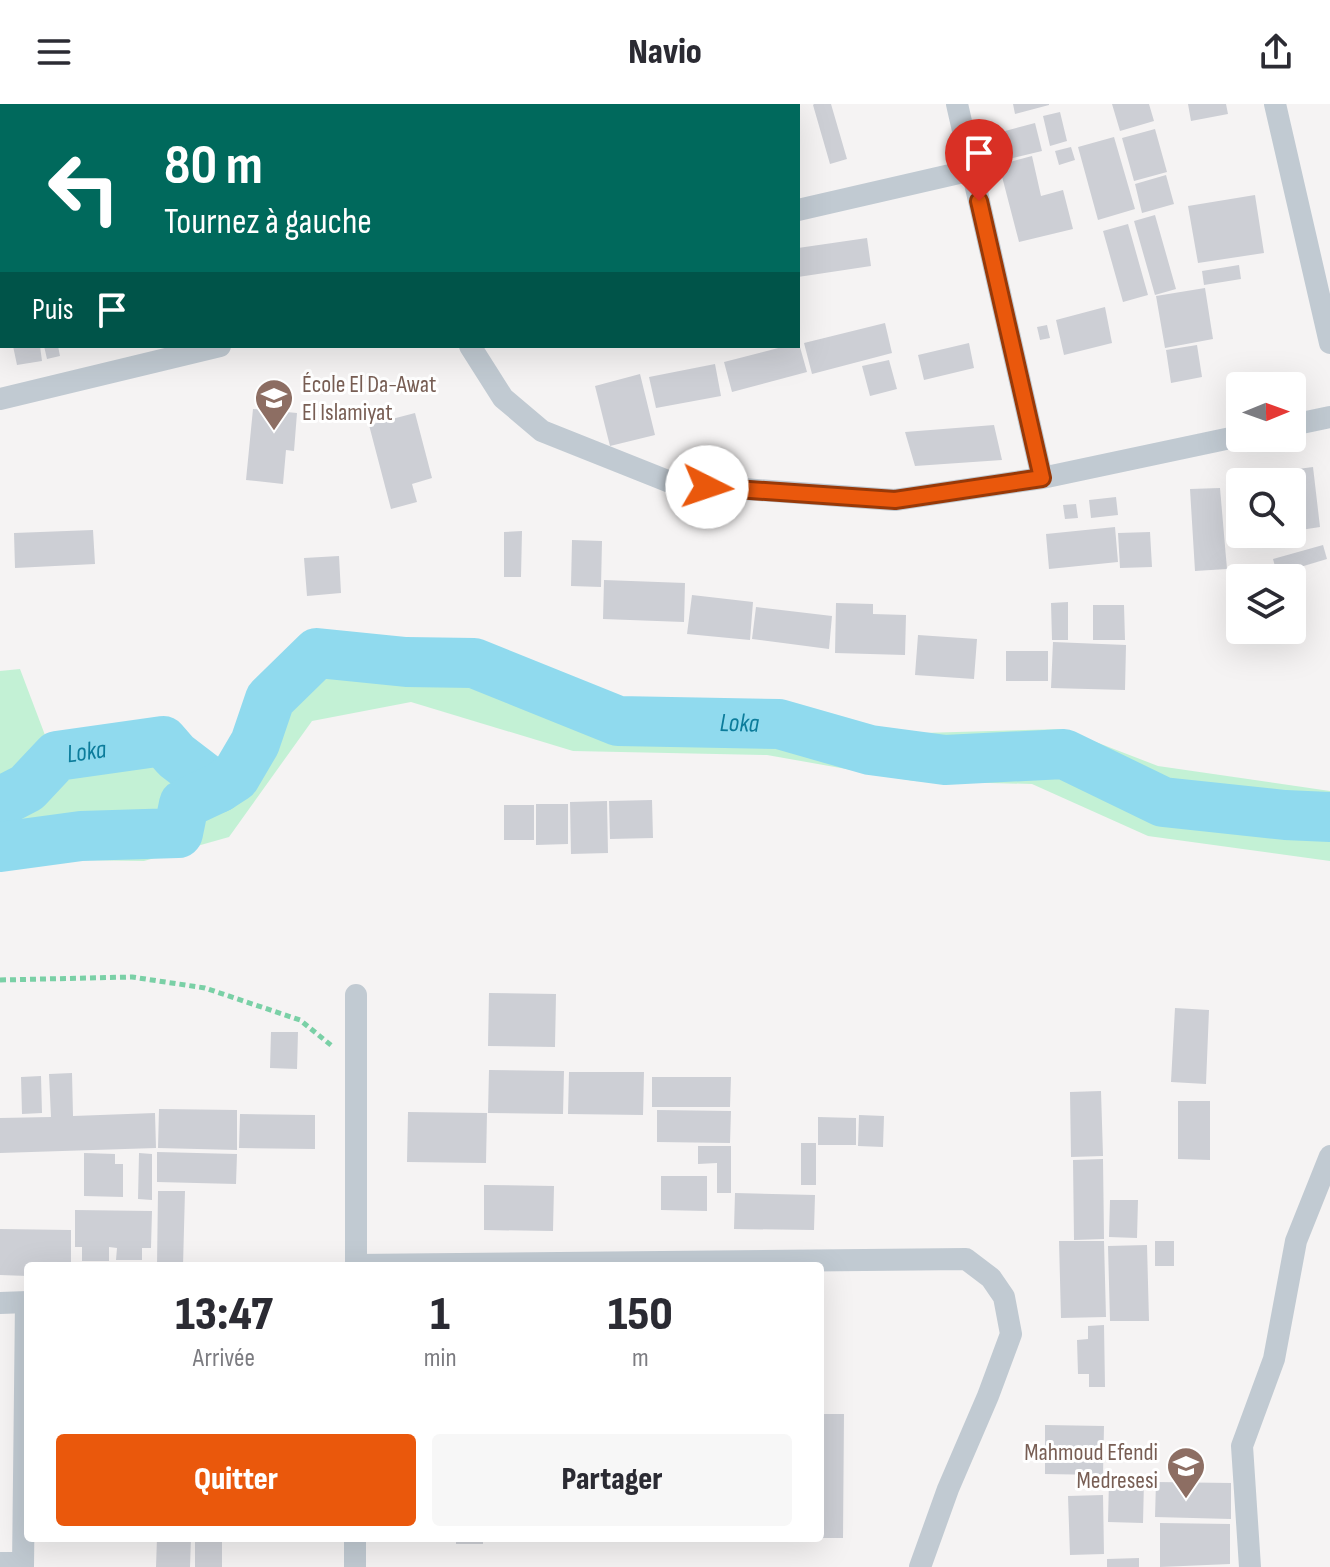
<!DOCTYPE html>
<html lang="fr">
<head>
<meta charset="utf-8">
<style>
  body { margin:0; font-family:"Sofia Sans Condensed",sans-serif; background:#f7f7f7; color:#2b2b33; height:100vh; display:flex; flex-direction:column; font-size:30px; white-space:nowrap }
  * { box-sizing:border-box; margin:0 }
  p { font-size:26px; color:#7c7c81 }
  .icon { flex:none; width:44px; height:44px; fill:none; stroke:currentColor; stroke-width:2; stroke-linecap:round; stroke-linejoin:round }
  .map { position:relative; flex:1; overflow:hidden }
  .details { position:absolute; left:24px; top:1158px; width:800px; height:280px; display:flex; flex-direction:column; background:#fff; border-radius:8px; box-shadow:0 8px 32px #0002 }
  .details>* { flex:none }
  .top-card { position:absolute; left:0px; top:0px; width:800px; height:244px; box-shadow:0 8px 32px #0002; background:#00695c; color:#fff; overflow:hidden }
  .needle { width:52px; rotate:89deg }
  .buttons { position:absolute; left:1226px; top:268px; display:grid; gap:16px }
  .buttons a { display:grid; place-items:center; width:80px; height:80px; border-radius:8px; background:#fff; box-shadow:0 8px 32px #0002; font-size:40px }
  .pin { position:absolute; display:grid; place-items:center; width:68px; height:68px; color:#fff; margin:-82px -34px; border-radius:50% 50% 50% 0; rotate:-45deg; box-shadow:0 0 8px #0007 }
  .pin .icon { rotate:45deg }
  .me { position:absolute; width:88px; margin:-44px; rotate:94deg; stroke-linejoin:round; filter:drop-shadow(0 0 6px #0008) }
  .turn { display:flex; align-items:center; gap:28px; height:168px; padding:0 32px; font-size:36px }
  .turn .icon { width:104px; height:104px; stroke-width:2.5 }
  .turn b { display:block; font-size:56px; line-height:68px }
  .then { display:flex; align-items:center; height:76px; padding:0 32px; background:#0003; gap:16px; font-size:30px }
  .eta { display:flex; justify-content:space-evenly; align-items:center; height:136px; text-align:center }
  .eta b { font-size:48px; font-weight:800; line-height:56px }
  .action { display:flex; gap:16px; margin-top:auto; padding:16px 32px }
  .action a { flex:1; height:92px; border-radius:8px; background:#ea580c; color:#fff; font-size:32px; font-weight:800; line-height:92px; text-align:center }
  .action a+a { background:#f7f7f7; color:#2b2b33 }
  header { display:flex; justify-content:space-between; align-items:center; height:104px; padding:0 32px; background:#fff; font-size:36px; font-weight:800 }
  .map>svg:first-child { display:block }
  .green { fill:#c3f1d5 }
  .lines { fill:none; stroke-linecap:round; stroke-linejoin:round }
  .river { stroke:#90daee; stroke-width:50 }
  .building { fill:#cdcfd5 }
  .path { stroke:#7ad0a6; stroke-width:5; stroke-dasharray:6 4; stroke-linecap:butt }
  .street { stroke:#c1cad2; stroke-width:22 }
  .route-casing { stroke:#983908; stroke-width:20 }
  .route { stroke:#ea580c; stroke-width:14 }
  .labels { text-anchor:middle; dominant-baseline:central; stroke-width:6; stroke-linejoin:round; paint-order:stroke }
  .education-label { font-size:24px; fill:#785e54; stroke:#fff; text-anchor:start }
  .water-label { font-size:26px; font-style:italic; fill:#0c7c9b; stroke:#fff }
</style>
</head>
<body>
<header><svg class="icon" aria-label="menu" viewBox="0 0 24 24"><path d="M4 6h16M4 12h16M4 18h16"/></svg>Navio<svg class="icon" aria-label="share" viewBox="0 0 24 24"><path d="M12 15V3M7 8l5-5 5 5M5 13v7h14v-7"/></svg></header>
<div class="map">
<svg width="1330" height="1463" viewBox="0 0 1330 1463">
  <rect width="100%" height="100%" fill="#f5f3f3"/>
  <path class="green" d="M316,543l158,5 145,45 157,5 110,32 176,-5 96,37 172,25v70l-182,-25 -116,-52 -118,-3 -147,-26 -194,-4 -162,-49 -99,19 -83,116 -85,24 -144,-2v-188l20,-2 28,74 115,-23 56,47 33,-70z"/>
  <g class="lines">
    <g class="river">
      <path id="s1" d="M0,698l27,-14 30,-32 106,-15 13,15 42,32"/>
      <path id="s2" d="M0,743l81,-11 97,-3 6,-29 34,-16 17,-11 20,-34 15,-44 47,-46 89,9 68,1 144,58 161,3 91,26 75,10 119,-6 99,48 122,13 45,2"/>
    </g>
  </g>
  <path class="building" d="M814,0h17l16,55 -17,5 -17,-59z
    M1013,0h36v1l-34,9z
    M1112,0h37l5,17 -34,10z
    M1188,0h38l2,10 -37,7z
    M1060,8l7,29 -17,5 -7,-30z
    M1035,19l7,28 -41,10 -7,-27z
    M1155,25l12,43 -33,9 -12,-43z
    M1114,33l21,72 -37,11 -20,-73z
    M1071,43l4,13 -16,5 -4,-14z
    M1032,52l9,40 22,-6 10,39 -54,13 -20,-77z
    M1166,71l8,29 -32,9 -7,-29z
    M1255,91l9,58 -66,10 -10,-57z
    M1155,111l21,74 -21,6 -21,-74z
    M1128,120l20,71 -25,7 -20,-71z
    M867,134l4,28 -73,11v-29z
    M1239,161l2,14 -37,6 -2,-14z
    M1205,184l8,51 -48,9 -9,-52z
    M1105,203l7,36 -48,12 -8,-35z
    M885,219l7,30 -80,21 -8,-31z
    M1047,221l3,13 -10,2 -3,-13z
    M798,236l9,32 -75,20 -8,-30 62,-16h12z
    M969,239l5,25 -50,12 -6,-25z
    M1197,241l5,32 -31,6 -5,-33z
    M13,242h27l2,15 -25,4z
    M44,242h14l2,10 -13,3z
    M889,256l8,29 -27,7 -8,-30z
    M715,260l6,32 -65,12 -7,-31z
    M640,270l15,61 -45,11 -15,-60z
    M253,305l44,4 -3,38 -8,-1 -3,34 -37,-4z
    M415,309l17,65 -20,6 5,18 -26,7 -22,-84z
    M994,321l8,35 -87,6 -10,-34z
    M1313,363l7,60 -26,4 -2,-49h-38v-7z
    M1220,384l7,81 -32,2 -5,-82z
    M1116,393l2,18 -27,3 -2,-18z
    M1076,400l2,14 -13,1 -2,-14z
    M1115,423l3,35 -69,7 -3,-35z
    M93,426l2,34 -80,4 -1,-35z
    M522,427l-1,46h-17v-45z
    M1150,428l2,35 -32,1 -2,-35z
    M572,436l30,1 -1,46 -30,-1z
    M1323,441l4,14 -50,15 -4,-15z
    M339,452l2,37 -34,3 -3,-38z
    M604,476l81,3 -1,39 -81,-3z
    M692,491l61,7 -3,38 -63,-6z
    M1068,498v38h-16l-1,-37z
    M836,499l37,1v10l33,1 -1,40 -70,-2z
    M1093,501h31l1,35h-32z
    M756,503l76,9 -3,33 -77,-10z
    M918,531l59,4 -3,40 -59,-4z
    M1053,538l73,3 -1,45 -74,-2z
    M1006,547h42v30h-42z
    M652,696l1,38 -43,1 -1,-38z
    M607,697l1,52 -37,1 -1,-52z
    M536,700h32v40l-32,1z
    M504,701h30v35h-30z
    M489,889l67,1 -1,53 -67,-1z
    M1175,904l34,2 -3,74 -35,-2z
    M271,928h27l-1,37 -27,-1z
    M489,966l75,1 -1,43 -75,-1z
    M569,968h75l-1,43 -75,-1z
    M72,969l1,43 82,-3 1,35 -156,5v-35l51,-1 -2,-43z
    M41,972l1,37 -20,1 -1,-37z
    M652,973h79l-1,30h-78z
    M1101,987l2,65 -32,1 -1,-65z
    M1178,997h32v59l-32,-1z
    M159,1005l78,1v40l-79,-2z
    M657,1006l74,1 -1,32 -73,-1z
    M408,1008l79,1 -1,50 -79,-1z
    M240,1010l75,1v34l-76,-1z
    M859,1011l25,1 -1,31 -25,-1z
    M818,1013l38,1v27h-38z
    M801,1039h15v42h-15z
    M698,1042h33v47h-14v-30l-19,1z
    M157,1048l80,2 -1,30 -79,-2z
    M84,1049l31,1v10h8v33l-39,-1z
    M139,1049l13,1v46l-14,-1z
    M1103,1055l1,80 -30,1 -1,-80z
    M661,1072h46v35l-46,-1z
    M484,1081l70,1 -1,45 -69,-1z
    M158,1087h27l-2,75h-26z
    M735,1089l80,2 -1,35 -80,-1z
    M1110,1096h28l-1,38 -28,-1z
    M75,1106l77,1 -1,37h-9v12h-26l1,-12 -8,-1v14h-27v-14h-7z
    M0,1125l71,1v36h-43v10l-28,-1z
    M1059,1137h45l2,76 -45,1z
    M1155,1137h19v25h-19z
    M1147,1141l2,76h-39l-2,-75z
    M1104,1221l1,62h-16v-13h-11l-1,-34 11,-1v-13z
    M822,1310h22l-1,124h-21z
    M1045,1321l59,1 -1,49 -58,-1z
    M1109,1376l35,1 -1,42 -35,-1z
    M1156,1378l75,1v36l-76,-2z
    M1103,1391l1,59 -34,1 -2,-59z
    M1160,1419l70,1v40l-70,3z
    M157,1434h34l-1,29h-34z
    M195,1434h27v29h-27z
    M456,1434h27v6h-27z
    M1139,1454v9h-32v-8z"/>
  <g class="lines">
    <path class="path" d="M0,876l132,-3 73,11 95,32 32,26"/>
    <path class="street" d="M380,0v2
      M957,0l85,374
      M1275,0l55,239
      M798,106l174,-40
      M470,242l33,52 39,33 133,53 220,16 147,-22 198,-42
      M0,295l220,-53
      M1292,321l38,-8
      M356,891v271
      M356,1161l610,-6 25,19 13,19 7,37 -23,62 -40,93 -28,78
      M0,1199l28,-1
      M0,1459h23
      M23,1463l3,-265
      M355,1463v-29
      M1250,1463l-8,-121 32,-87 22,-118 34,-85"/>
  </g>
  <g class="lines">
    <g class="route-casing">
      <path id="route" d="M707,383l188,13 147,-22 -63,-277"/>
    </g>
    <use href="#route" class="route"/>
  </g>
  <defs>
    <g id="school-pin" transform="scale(2)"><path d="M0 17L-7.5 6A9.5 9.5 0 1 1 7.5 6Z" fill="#8d6e63" stroke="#fff"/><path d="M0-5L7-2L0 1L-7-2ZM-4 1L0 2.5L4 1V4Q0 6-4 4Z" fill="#fff"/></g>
  </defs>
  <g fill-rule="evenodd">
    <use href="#school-pin" x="274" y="294"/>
    <use href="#school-pin" x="1186" y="1362"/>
  </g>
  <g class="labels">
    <g class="education-label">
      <text x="302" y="280">École El Da-Awat<tspan x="302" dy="28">El Islamiyat</tspan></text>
      <text x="1158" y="1348" text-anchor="end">Mahmoud Efendi<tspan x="1158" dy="28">Medresesi</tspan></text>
    </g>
    <g class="water-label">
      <text stroke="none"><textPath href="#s2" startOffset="852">Loka</textPath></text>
      <text stroke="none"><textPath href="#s1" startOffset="104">Loka</textPath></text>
    </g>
  </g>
</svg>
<div class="buttons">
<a><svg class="needle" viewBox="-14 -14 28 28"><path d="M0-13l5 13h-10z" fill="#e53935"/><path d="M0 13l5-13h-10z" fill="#7c7c81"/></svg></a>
<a><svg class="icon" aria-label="search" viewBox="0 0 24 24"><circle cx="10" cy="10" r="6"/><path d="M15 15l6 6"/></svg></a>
<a><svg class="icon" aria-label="layers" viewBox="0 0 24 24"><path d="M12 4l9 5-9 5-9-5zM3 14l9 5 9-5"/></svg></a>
</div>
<div class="pin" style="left:979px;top:97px;background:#d93025"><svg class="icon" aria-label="arrive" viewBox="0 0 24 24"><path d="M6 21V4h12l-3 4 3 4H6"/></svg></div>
<svg class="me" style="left:707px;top:383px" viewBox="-20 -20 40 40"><circle r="19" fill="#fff"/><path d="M0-13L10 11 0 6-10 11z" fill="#ea580c"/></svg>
<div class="top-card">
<div class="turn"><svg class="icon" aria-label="left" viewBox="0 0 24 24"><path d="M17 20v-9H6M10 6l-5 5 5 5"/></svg><div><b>80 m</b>Tournez à gauche</div></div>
<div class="then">Puis<svg class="icon" aria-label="arrive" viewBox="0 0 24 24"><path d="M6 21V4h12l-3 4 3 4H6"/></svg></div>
</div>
<section class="details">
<div class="eta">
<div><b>13:47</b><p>Arrivée</p></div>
<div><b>1</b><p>min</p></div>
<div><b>150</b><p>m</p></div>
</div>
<div class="action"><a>Quitter</a><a>Partager</a></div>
</section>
</div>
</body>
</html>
